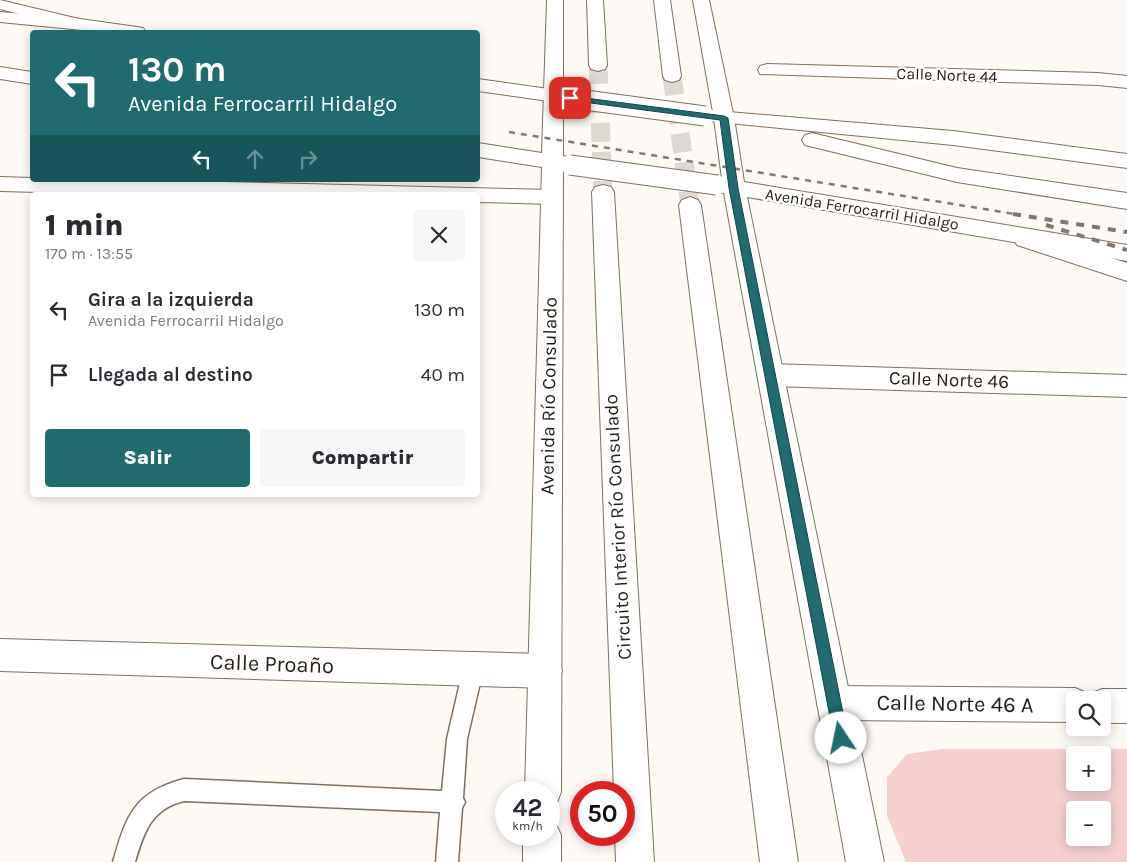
<!DOCTYPE html>
<html lang="es">
<head>
<meta charset="utf-8">
<style>
  body { margin:0; font-family:Karla,sans-serif; background:#f7f7f7; color:#2b2b33; height:100vh; display:flex; flex-direction:column; font-size:19px; white-space:nowrap }
  * { box-sizing:border-box; margin:0 }
  p { font-size:16px; color:#7c7c81 }
  .icon { flex:none; width:28px; height:28px; fill:none; stroke:currentColor; stroke-width:2; stroke-linecap:round; stroke-linejoin:round }
  .map { position:relative; flex:1; overflow:hidden }
  .panel { position:absolute; left:30px; top:192px; width:450px; height:305px; display:flex; flex-direction:column; background:#fff; border-radius:5px; box-shadow:0 2px 12px #0003 }
  .panel>* { flex:none }
  .hud { position:absolute; left:30px; top:30px; width:450px; height:152px; border-radius:5px; box-shadow:0 2px 12px #0003; background:#1f6b6f; color:#fff; overflow:hidden }
  .tools { position:absolute; left:1066px; top:691px; display:grid; gap:10px }
  .tools a { display:grid; place-items:center; width:45px; height:45px; border-radius:5px; background:#fff; box-shadow:0 2px 12px #0003; font-size:25px }
  .speed { position:absolute; left:495px; top:781px; display:flex; gap:10px; font-size:25px; font-weight:700; text-align:center }
  .speed>* { display:grid; place-content:center; width:65px; height:65px; border-radius:50%; background:#fff; box-shadow:0 2px 12px #0003; line-height:1 }
  .speed small { font-size:12px; font-weight:400 }
  .speed .limit { border:8px solid #d22; background:#fff; color:#111 }
  .pin { position:absolute; display:grid; place-items:center; width:42px; height:42px; color:#fff; margin:-21px; border-radius:10px; box-shadow:0 2px 8px #0006 }
  .me { position:absolute; width:55px; margin:-28px; rotate:349deg; stroke-linejoin:round; filter:drop-shadow(0 0 4px #0008) }
  .turn { display:flex; align-items:center; gap:18px; height:105px; padding:0 15px; font-size:22px }
  .turn .icon { width:65px; height:65px; stroke-width:2.5 }
  .turn b { display:block; font-size:35px; line-height:42px }
  .lanes { display:flex; align-items:center; height:48px; padding:0 15px; background:#0003; justify-content:center; gap:25px; direction:ltr }
  .lanes .off { opacity:.35 }
  .round { display:grid; place-items:center; flex:none; width:52px; height:52px; border-radius:5px; background:#f7f7f7 }
  .headline { display:flex; align-items:center; justify-content:space-between; height:85px; padding:0 15px }
  h1 { font-size:30px; font-weight:800; line-height:38px }
  .primary-button { display:flex; gap:10px; margin-top:auto; padding:10px 15px }
  .primary-button a { flex:1; height:58px; border-radius:5px; background:#1f6b6f; color:#fff; font-size:20px; font-weight:800; line-height:58px; text-align:center }
  .primary-button a+a { background:#f7f7f7; color:#2b2b33 }
  ul { padding:0; list-style:none }
  li { display:flex; align-items:center; gap:15px; height:65px; padding:0 15px }
  li div { flex:1 }
  li b { display:block; font-size:19px }
  li em { font-style:normal }
  .map>svg:first-child { display:block }
  .green { fill:#f5d0cf; fill-rule:evenodd }
  .lines { fill:none; stroke-linecap:round; stroke-linejoin:round }
  .highway-tunnel { stroke:#ddd8d2; stroke-width:19; stroke-dasharray:19 10; stroke-linecap:butt }
  .lane-casing { stroke:#826f59; stroke-width:3 }
  .street-casing { stroke:#826f59; stroke-width:2 }
  .secondary-casing { stroke:#826f59; stroke-width:2 }
  .primary-casing { stroke:#826f59; stroke-width:2 }
  .highway-casing { stroke:#826f59; stroke-width:2 }
  .lane { fill:#fff; fill-rule:evenodd }
  .street { fill:#fff; fill-rule:evenodd }
  .secondary { fill:#fff; fill-rule:evenodd }
  .primary { fill:#fff; fill-rule:evenodd }
  .highway { fill:#fff; fill-rule:evenodd }
  .rail-far1 { stroke:#7f7972; stroke-width:2.5; stroke-dasharray:6 6; stroke-linecap:butt }
  .rail { stroke:#7f7972; stroke-width:4; stroke-dasharray:8 8; stroke-linecap:butt }
  .secondary-bridge-casing { stroke:#826f59; stroke-width:21; stroke-linecap:butt }
  .primary-bridge-casing { stroke:#826f59; stroke-width:21; stroke-linecap:butt }
  .secondary-bridge { stroke:#fff; stroke-width:19 }
  .primary-bridge { stroke:#fff; stroke-width:19 }
  .route { fill:#1f6b6f; stroke:#144648 }
  .labels { text-anchor:middle; dominant-baseline:central; stroke-width:4.5; stroke-linejoin:round; paint-order:stroke }
  .far-street-label { font-size:16px; fill:#251d14; stroke:#fff }
  .street-label { font-size:19px; fill:#251d14; stroke:#fff }
  .near-street-label { font-size:22px; fill:#251d14; stroke:#fff }
</style>
</head>
<body>
<div class="map">
<svg width="1127" height="862" viewBox="0 0 1127 862">
  <rect width="100%" height="100%" fill="#fdf9f4"/>
  <path class="green" d="M943,749h184v113h-221l-19,-46v-39l20,-23zM1075,755h27v27h-27zM1075,810h27v28h-27z"/>
  <g class="lines">
    <path class="highway-tunnel" d="M598,65l5,127
      M672,76l18,129"/>
    <g class="lane-casing">
      <path id="lane" d="M473,660l7,3 3,7 -16,69 -4,59 2,4 -3,6 -4,54h-22l4,-50 -256,-11c-33,8 -40,31 -49,61h-22c13,-46 21,-70 71,-83l258,12 5,-52 16,-69 3,-7z"/>
    </g>
    <g class="street-casing">
      <path id="street" d="M767,64l331,9 29,3v12l-29,-3 -338,-11 -2,-4 2,-4z
        M0,177l32,1v2h108l412,10 8,2 3,5 -3,5 -8,2 -74,-2v-7h-321l-157,-4z
        M1025,231l102,32v18l-110,-36 -3,-6 3,-6z
        M770,364l357,11v22l-357,-11 -9,-3 -4,-8 4,-8z
        M0,639l545,15 12,5 5,12 -5,12 -12,5 -545,-17z
        M834,686l241,2 12,5 2,4 1,-3 12,-5h25v34h-25v-23h-27v22l-241,-2 -12,-5 -5,-12 5,-12z"/>
    </g>
    <g class="secondary-casing">
      <path id="secondary" d="M0,0l79,19 3,4 -3,4 -6,1 -73,-19z
        M547,0h16v156l14,3 3,5 -3,5 -7,2 -7,-1 -2,622 -5,13 -7,3v-16h-24l17,-625 -64,-10v-14l64,10z
        M693,0h16l25,118 10,64 383,63v16l-380,-64 137,665h-38l-122,-669 -15,-3 -3,-5 3,-5 13,-1 -8,-61z
        M0,67l32,5v12l-32,-5z
        M549,819l6,3 6,13v27h-38v-27h26z"/>
    </g>
    <g class="primary-casing">
      <path id="primary" d="M0,12l73,6 64,9 6,1 3,4h-43l-103,-10z
        M478,79l92,13 7,2 3,4 -3,4 -7,2 -92,-13z
        M705,110l248,21 174,23v14l-174,-23 -255,-25 -3,-4 3,-4z
        M812,133l145,35 170,25v16l-170,-27 -152,-37 -3,-5 3,-5z"/>
    </g>
    <g class="highway-casing">
      <path id="highway" d="M587,0h16l4,65 -2,4 -7,2 -7,-2 -2,-4z
        M654,0h16l11,76 -2,4 -7,2 -7,-2 -2,-4z
        M603,185l8,2 3,5 40,670h-38l-1,-27h9v-43h-10l-22,-600 3,-5z
        M690,197l8,3 3,5 97,657h-38l-81,-657 3,-5z"/>
    </g>
    <use href="#lane" class="lane"/>
    <use href="#street" class="street"/>
    <use href="#secondary" class="secondary"/>
    <use href="#primary" class="primary"/>
    <use href="#highway" class="highway"/>
    <path class="rail-far1" d="M509,132l512,83"/>
    <path class="rail" d="M1013,214l114,18
      M1046,225l81,25"/>
    <g class="secondary-bridge-casing">
      <path id="secondary-bridge" d="M570,165l147,20"/>
    </g>
    <g class="primary-bridge-casing">
      <path id="primary-bridge" d="M570,98l135,18"/>
    </g>
    <use href="#secondary-bridge" class="secondary-bridge"/>
    <use href="#primary-bridge" class="primary-bridge"/>
  </g>
  <path class="route" d="M570,96l154,20 4,2 10,70 110,550 -2,5 -5,2 -5,-2 -2,-5 -105,-550 -9,-68 -152,-20 -2,-2z"/>
  <g class="labels">
    <g class="far-street-label">
      <text transform="translate(947 75) rotate(2)">Calle Norte 44</text>
      <text transform="translate(862 209) rotate(9)">Avenida Ferrocarril Hidalgo</text>
    </g>
    <g class="street-label">
      <text transform="translate(949 380) rotate(2)">Calle Norte 46</text>
      <text transform="translate(549 396) rotate(-89)">Avenida Río Consulado</text>
      <text transform="translate(618 527) rotate(-93)">Circuito Interior Río Consulado</text>
    </g>
    <g class="near-street-label">
      <text transform="translate(272 664) rotate(2)">Calle Proaño</text>
      <text transform="translate(955 704) rotate(1)">Calle Norte 46 A</text>
    </g>
  </g>
</svg>
<div class="tools">
<a><svg class="icon" aria-label="search" viewBox="0 0 24 24"><circle cx="10" cy="10" r="6"/><path d="M15 15l6 6"/></svg></a>
<a>+</a>
<a>−</a>
</div>
<div class="speed"><div>42<small>km/h</small></div><div class="limit">50</div></div>
<div class="pin" style="left:570px;top:98px;background:#d93025"><svg class="icon" aria-label="arrive" viewBox="0 0 24 24"><path d="M6 21V4h12l-3 4 3 4H6"/></svg></div>
<svg class="me" style="left:841px;top:738px" viewBox="-20 -20 40 40"><circle r="19" fill="#fff"/><path d="M0-13L10 11 0 6-10 11z" fill="#1f6b6f"/></svg>
<div class="hud">
<div class="turn"><svg class="icon" aria-label="left" viewBox="0 0 24 24"><path d="M17 20v-9H6M10 6l-5 5 5 5"/></svg><div><b>130 m</b>Avenida Ferrocarril Hidalgo</div></div>
<div class="lanes"><svg class="icon" aria-label="left" viewBox="0 0 24 24"><path d="M17 20v-9H6M10 6l-5 5 5 5"/></svg><svg class="icon off" aria-label="ahead" viewBox="0 0 24 24"><path d="M12 20V5M6 11l6-6 6 6"/></svg><svg class="icon off" aria-label="right" viewBox="0 0 24 24"><path d="M7 20v-9h11M14 6l5 5-5 5"/></svg></div>
</div>
<section class="panel">
<div class="headline"><div><h1>1 min</h1><p>170 m · 13:55</p></div><a class="round"><svg class="icon" aria-label="close" viewBox="0 0 24 24"><path d="M6 6l12 12M18 6L6 18"/></svg></a></div>
<ul>
<li><svg class="icon" aria-label="left" viewBox="0 0 24 24"><path d="M17 20v-9H6M10 6l-5 5 5 5"/></svg><div><b>Gira a la izquierda</b><p>Avenida Ferrocarril Hidalgo</p></div><em>130 m</em></li>
<li><svg class="icon" aria-label="arrive" viewBox="0 0 24 24"><path d="M6 21V4h12l-3 4 3 4H6"/></svg><div><b>Llegada al destino</b></div><em>40 m</em></li>
</ul>
<div class="primary-button"><a>Salir</a><a>Compartir</a></div>
</section>
</div>
</body>
</html>
